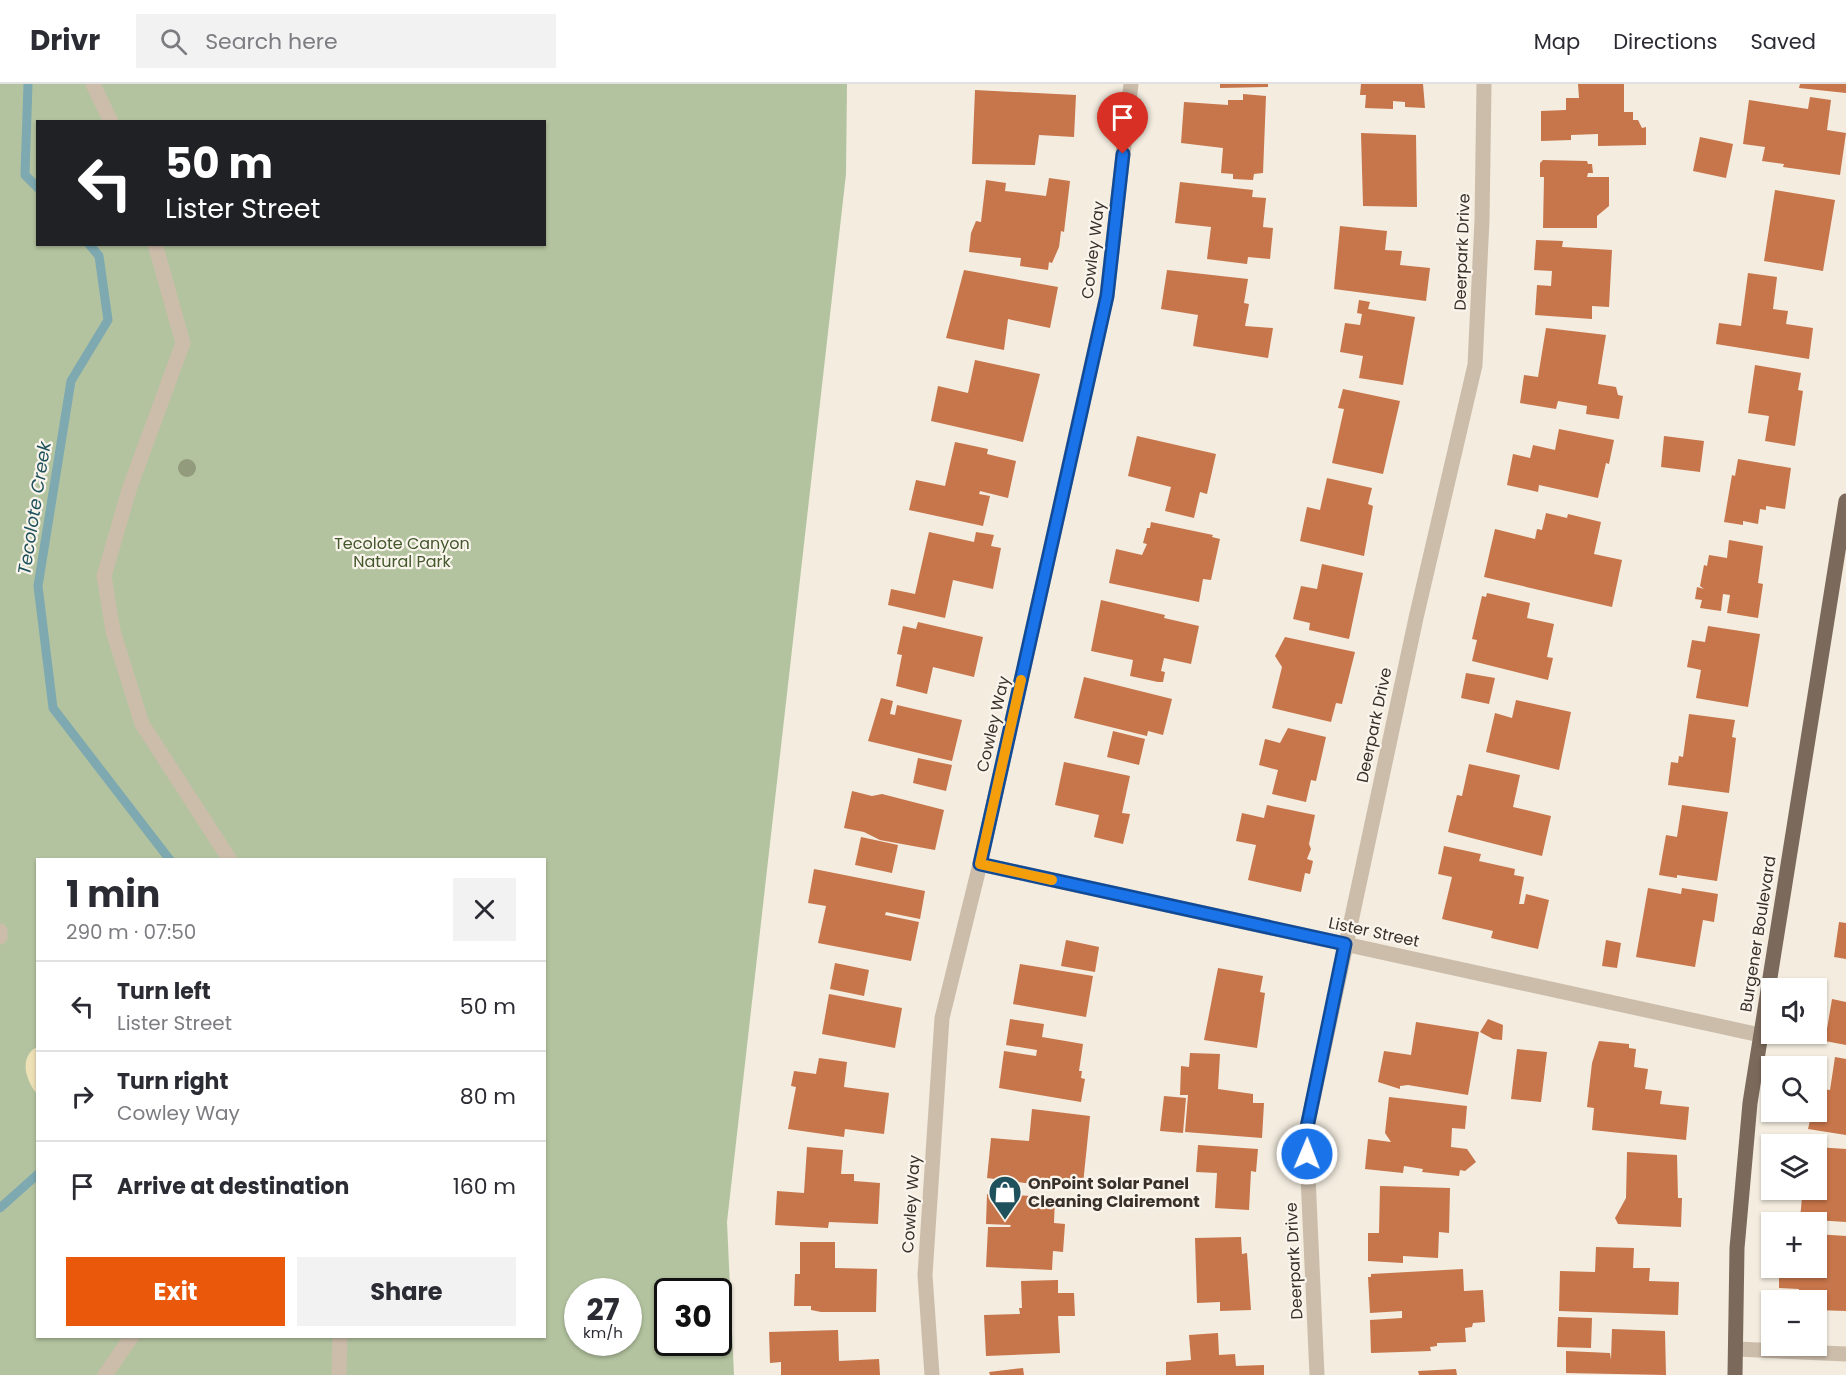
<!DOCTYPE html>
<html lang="en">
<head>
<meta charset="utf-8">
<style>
  body { margin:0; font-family:Poppins,sans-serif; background:#f2f2f3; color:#2b2b33; height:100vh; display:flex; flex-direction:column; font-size:22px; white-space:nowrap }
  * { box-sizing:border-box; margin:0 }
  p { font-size:20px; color:#7c7c81 }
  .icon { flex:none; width:33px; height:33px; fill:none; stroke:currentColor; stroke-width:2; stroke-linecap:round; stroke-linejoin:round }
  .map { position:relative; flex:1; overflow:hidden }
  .sheet { position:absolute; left:36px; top:774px; width:510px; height:480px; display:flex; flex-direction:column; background:#fff; border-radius:0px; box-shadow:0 2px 4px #0004 }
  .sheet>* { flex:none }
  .guide { position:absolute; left:36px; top:36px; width:510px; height:126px; border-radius:0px; box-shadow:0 2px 4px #0004; background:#202124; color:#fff; overflow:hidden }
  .fabs { position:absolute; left:1761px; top:894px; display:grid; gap:12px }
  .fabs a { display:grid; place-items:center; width:66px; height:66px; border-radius:0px; background:#fff; box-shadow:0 2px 4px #0004; font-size:30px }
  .speed { position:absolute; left:564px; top:1194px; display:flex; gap:12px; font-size:30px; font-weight:700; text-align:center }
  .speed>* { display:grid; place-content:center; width:78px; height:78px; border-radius:50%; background:#fff; box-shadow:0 2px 4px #0004; line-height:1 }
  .speed small { font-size:15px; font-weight:400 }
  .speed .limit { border:3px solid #111; border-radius:9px; background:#fff; color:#111 }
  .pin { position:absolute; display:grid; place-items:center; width:51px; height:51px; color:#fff; margin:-62px -26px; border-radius:50% 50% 50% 0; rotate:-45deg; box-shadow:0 0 6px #0007 }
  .pin .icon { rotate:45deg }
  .me { position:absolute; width:66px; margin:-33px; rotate:1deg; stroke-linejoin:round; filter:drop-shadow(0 0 4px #0008) }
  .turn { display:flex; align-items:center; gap:21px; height:126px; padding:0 30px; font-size:27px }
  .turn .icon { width:78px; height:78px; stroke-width:2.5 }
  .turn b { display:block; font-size:42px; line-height:51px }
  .round { display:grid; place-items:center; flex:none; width:63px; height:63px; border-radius:0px; background:#f2f2f3 }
  .head { display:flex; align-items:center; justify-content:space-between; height:102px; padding:0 30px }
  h1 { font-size:36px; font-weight:700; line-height:45px }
  .cta { display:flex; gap:12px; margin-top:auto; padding:12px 30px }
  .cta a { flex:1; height:69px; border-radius:0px; background:#ea580c; color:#fff; font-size:24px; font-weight:700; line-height:69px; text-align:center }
  .cta a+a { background:#f2f2f3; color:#2b2b33 }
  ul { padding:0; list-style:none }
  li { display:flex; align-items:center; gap:18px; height:90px; padding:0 30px; border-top:2px solid #e1e1e2 }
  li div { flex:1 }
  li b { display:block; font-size:22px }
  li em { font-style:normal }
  header { display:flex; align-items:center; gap:36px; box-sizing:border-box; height:84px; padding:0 30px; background:#fff; border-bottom:2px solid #e1e1e2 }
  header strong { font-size:28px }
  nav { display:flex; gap:33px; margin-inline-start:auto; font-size:21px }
  .search { width:420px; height:54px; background:#f2f2f3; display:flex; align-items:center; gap:15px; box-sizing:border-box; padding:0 21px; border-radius:0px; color:#7c7c81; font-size:22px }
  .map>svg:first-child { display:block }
  .green { fill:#b3c39f; fill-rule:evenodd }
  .sand { fill:#eee1b6 }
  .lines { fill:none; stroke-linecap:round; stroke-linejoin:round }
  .stream { stroke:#7ea9b1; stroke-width:9 }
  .building { fill:#c7754a }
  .minor { stroke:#ccbdab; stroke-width:15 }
  .major { stroke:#7b695b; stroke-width:15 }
  .tree { fill:#939b7d }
  .route-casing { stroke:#114b97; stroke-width:15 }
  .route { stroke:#1a73e8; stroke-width:10 }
  .slow { stroke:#f59e0b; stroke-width:10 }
  .labels { text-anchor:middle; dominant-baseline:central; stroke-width:4.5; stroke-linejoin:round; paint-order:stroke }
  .street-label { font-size:16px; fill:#39302a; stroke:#faf5ec }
  .park-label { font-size:16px; fill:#44582d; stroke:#faf5ec }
  .poi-label { font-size:16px; font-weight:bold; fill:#39302a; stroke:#faf5ec; text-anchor:start }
  .water-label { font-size:18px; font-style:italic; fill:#1f515c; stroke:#faf5ec }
</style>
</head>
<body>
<header>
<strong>Drivr</strong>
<div class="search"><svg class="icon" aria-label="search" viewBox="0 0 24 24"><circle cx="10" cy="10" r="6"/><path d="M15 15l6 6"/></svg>Search here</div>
<nav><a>Map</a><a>Directions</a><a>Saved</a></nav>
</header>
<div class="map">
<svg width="1846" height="1291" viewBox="0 0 1846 1291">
  <rect width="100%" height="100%" fill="#f3ecdf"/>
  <path class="green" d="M0,0h847l-1,90 -119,1048 7,153h-734zM38,38h506v122h-506zM38,776h506v476h-506zM578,1208h50v50h-50zM668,1208h50v50h-50z"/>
  <path class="sand" d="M37,963h1l-1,47c-11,-13 -19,-37 0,-47z"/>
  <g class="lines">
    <path class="stream" d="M28,0l-3,91 13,13
      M89,160l10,12 9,64 -37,61 -33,205 15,122 117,152
      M0,1124l38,-34"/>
  </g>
  <path class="building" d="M1220,0h48v3l-48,1z
    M1361,0h62l2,24 -20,-1v-5l-12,-1v8l-28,-1 1,-13h-6z
    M1578,0h46v28h9v8h5l4,8 4,-1v18l-48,1v-12l-27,1v5l-30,1v-30l25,-1v-12h13z
    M1800,0h46v9l-47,-5z
    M975,6l101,5 -2,42 -35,-2 -4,30 -63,-1z
    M1243,10l23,2 -3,77 -9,1 -1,6 -20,-1v-5l-12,-1 2,-25 -42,-5 3,-41 44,3v-5h15z
    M1810,13l21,3 -4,30 19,3 -6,42 -57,-8 1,-3 -22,-3 3,-14 -22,-3 6,-44 59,9z
    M1361,49l55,2 1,72 -54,-1z
    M1700,53l33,7 -7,34 -33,-7z
    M1543,76l44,1 1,3h4l1,9h-5l-1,4h22v29l-12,10v12h-54l1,-51h-4v-14z
    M1049,94l21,3 -6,51 -3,-1 -2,16 -7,16 -3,-1 -1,8 -28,-4 1,-8 -52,-6 2,-19 5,-12 5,1 5,-42 20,3 -1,8 41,5z
    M1180,98l73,8 -1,7 14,1 -3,29 10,1 -3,31 -22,-2 -1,7 -40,-5 4,-32 -36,-4z
    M1775,106l60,10 -12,71 -59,-10z
    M1340,142l47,5 -2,19 17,1 -2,14 30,3 -4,33 -92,-12z
    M1536,156l27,1 -1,6 50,3 -3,57 -17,-1v13l-57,-4 2,-30 14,1 1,-15 -18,-1z
    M964,186l94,17 -8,41 -42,-9 -4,31 -58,-12z
    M1167,186l81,9 -4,24 5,1 -4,22 28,2 -5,30 -75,-12 5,-31 -37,-6z
    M1748,189l29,4 -4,32 15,2 -2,13 27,4 -4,31 -93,-15 3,-21 22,3z
    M1359,216l11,2 -2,7 47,8 -12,68 -44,-7 4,-22 -23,-4 5,-29 15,2 2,-11 -5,-1z
    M1546,244l60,7 -8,49 18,3 2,8 5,1 -4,23 -33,-5 1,-8 -29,-5 -2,8 -36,-6 4,-28 14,2z
    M975,276l65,14 -17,68 -92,-21 7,-35 30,7z
    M1755,281l46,8 -3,17 5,1 -8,55 -30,-5 4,-25 -21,-3z
    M1343,305l57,12 -17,73 -51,-11 12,-54 -6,-1z
    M1559,345l55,11 -5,24 -3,-1 -8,35 -59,-13 -1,7 -31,-7 6,-31 17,4 3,-13 22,5z
    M1137,352l79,18 -9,40 -7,-2 -6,26 -29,-7 6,-24 -43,-11z
    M1664,352l40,5 -4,31 -39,-5z
    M955,358l33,7 -1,5 29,7 -8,37 -28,-7 -1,3 11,2 -7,30 -74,-16 7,-30 29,6z
    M1738,375l53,9 -6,41 -19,-3v4l-6,-1 -2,15 -15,-3v4l-19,-3 8,-47 3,1z
    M1327,394l45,10 -4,16 5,2 -9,50 -64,-15 7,-34 13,3z
    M1546,429l21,5 1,-4 33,8 -7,32 28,6 -10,47 -128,-30 11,-48 40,10 2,-10 5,1z
    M1151,438l62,13 -1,2 8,2 -9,41 -8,-1 -4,23 -90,-19 7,-34 26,6 5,-11 -4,-1 4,-15h3z
    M929,448l45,10 2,-10 18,3 -3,11 10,2 -8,41 -40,-9 -8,38 -57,-13 3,-16 24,5z
    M1729,456l34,6 -5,37 5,1 -5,34 -31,-5 3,-18 -7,-1 -2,17 -21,-3 2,-8 -7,-1 2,-12 7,2 -4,-3 4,-21 3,1 2,-11 18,3z
    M1322,480l41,9 -14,66 -40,-9 1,-7 -17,-4 8,-33 16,3z
    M1487,509l43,10 -3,15 27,6 -7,33 6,1 -5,22 -76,-19 5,-21 -5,-1 10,-43 4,1z
    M1101,516l64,15 -1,3 35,8 -8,38 -27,-6 -3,13 4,1 -2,10h-5l-28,-6 3,-16 -42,-9z
    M918,538l65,15 -9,40 -41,-10 -6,27 -31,-8 6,-31 -5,-1 6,-28 13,3z
    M1708,542l52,8 -12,73 -52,-9 5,-28 -14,-3 5,-27 13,2z
    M1285,553l70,15 -13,52 -6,-1 -5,19 -59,-14 10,-41 -7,-11z
    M1466,589l29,5 -6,26 -28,-6z
    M1084,593l88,22 -9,36 -15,-4 -1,5 -73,-18z
    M881,614l12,3 -3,13 5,1 2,-10 65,15 -10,41 -84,-20z
    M1516,616l55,12 -12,58 -73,-18 9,-39 17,5z
    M1689,630l46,6 -3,17 4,1 -7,55 -61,-8 3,-23 7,1 1,-7 4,1z
    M1288,644l38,9 -10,44 -5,-1 -5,22 -34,-8 6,-24 -19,-5 6,-26 15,4z
    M1113,647l32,8 -6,26 -32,-8z
    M918,674l34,7 -6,26 -33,-8z
    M1064,678l66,14 -8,37 8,1 -7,30 -29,-7 5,-22 -44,-10z
    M1469,680l51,11 -7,32 38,9 -9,40 -94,-24 9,-37 5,1z
    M852,707l20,5 10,-2 62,16 -9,40 -55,-10 -16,-8 -20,-4z
    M1267,721l48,10 -6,29 2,5 -4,10 6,2 -3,13 -5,-1 -4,19 -53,-12 8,-35 -20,-4 6,-28 22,5z
    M1682,721l46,7 -11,69 -40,-6v3l-18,-3 7,-40 11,2z
    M861,753l37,8 -6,28 -37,-8z
    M1444,762l37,8 -2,7 36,8 -1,6 10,2 -5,27h5l2,-10 23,6 -11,49 -47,-11 2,-7 -51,-12 10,-42 -14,-3z
    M814,785l111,22 -5,28 -34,-7 -1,3 34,7 -8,39 -93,-18 8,-37 -18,-3z
    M1648,804l33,6 1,-6 36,6 -4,28 -11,-2 -8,47 -59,-10z
    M1839,838l7,1v36l-12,-2z
    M1066,856l33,7 -4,25 -34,-6z
    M1606,856l15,3 -4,25 -15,-2z
    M835,879l34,7 -5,26 -34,-7z
    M1020,880l73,12 -7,41 -73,-13z
    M1218,884l45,8 -3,16 5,1 -8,55 -53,-8z
    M829,910l73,14 -7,40 -73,-14z
    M1832,915l14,3v43l-21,-4z
    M1010,935l34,5 -2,13 41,7 -4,27h3l-1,7 4,1 -4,23 -82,-14 5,-37 32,5 1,-6 -31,-5z
    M1488,935l15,6 -1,15 -9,-1 -13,-7z
    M1416,938l63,10 -11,63 -60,-10 -8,1v3l-22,-7 6,-31 27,4z
    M1599,957l30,3v4l7,1 -2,18 14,2 -3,20 17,2 -2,13 29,3 -3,33 -94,-10 2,-22 -7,-1 5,-44z
    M1517,965l30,3 -6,50 -30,-3z
    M1190,969l30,1 -2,35 35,5v9h11l-2,35 -77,-6 3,-37h-8l1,-29 8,1z
    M1835,973l11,2v76l-38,-6 4,-17 6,-1 4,-22 8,1z
    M819,974l28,4 -3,25 45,6 -5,41 -39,-5 -1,8 -56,-8 8,-42 -5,-1 3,-15 22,3z
    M1164,1012l22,2 -3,35 -23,-2z
    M1389,1013l78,9 -2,23 -13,-1 -1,19 16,2 9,13 -11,9 -5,-1 -1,6 -37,-4 1,-3 -19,-3 -1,7 -38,-4 3,-30 23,3 -6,-9z
    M1032,1025l58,7 -7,68 -22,-2 -1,3h-20l-53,-7 4,-40 38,3z
    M1198,1061l60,4 -2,23 -5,-1 -2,39 -34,-2 2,-35 -21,-1z
    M807,1063l36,3 -2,24h13v7l26,2 -2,41 -49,-2 -1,6 -53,-3 2,-34 27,2z
    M1816,1063l30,2v73l-46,-3 2,-22 4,1 1,-8h9z
    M1627,1068l50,3 1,43h4l-1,29 -63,-3 -3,-6 11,-20z
    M1380,1102l70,2 -1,45 -10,-1 -1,26 -35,-2v7l-35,-2v-28h11z
    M987,1110l68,3 -1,26 11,1 -2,28 -10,-1 -1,19 -66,-3 2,-40h22l1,-2 -25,-1z
    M1816,1150l30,2v75l-30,-1v-10h-18l1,-11 -20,-1v-20h37z
    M1241,1153l1,17 5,-1 4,57 -31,1v-9l-23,1 -2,-65z
    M800,1158h35v26l42,1 -1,43h-55l-10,-2v-4h-17l1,-32h5z
    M1596,1163l38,1 -1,20h17l-1,13 30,1 -1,33 -119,-4 1,-40 35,1z
    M1463,1185l1,22 19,-1 2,32 -12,1 -1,4 -7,1 1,14 -29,1v3l-7,1 1,4 -60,2 -1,-33 32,-2v-7l-32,2 -2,-36h3v-3z
    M1058,1196v13h16l1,23h-17l2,37 -74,3 -2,-41 36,-1 -1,-6h3l-1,-27z
    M1558,1233l34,1 -1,30 -34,-1z
    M1612,1245l53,2 1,44 -100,-2v-22l44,2 1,7z
    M838,1246l1,31 40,-2 1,16h-99v-13l-11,1 -1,-31z
    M1218,1249l1,22 16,-1 1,12 28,-1v10h-98v-13l25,-2 -2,-25z
    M1023,1284l1,7h-34l-1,-3z
    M1456,1285l1,6h-38l-1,-4z"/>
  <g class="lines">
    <path class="minor" d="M93,0l18,38
      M155,160l28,99 -53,144 -26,89 9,55 29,93 88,136
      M980,780l780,171
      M0,847v6
      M1736,1265l110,5
      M105,1291l27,-39
      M339,1291l1,-39
      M932,1291l-7,-100 17,-257 38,-154 127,-569 24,-211
      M1317,1291l-11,-243 110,-514 59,-253 7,-145 2,-136"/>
    <path class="major" d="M1735,1291l2,-127 13,-145 96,-602"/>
  </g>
  <circle class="tree" cx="187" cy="384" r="9"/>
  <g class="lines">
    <g class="route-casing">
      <path id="route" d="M1123,70l-16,142 -127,568 365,80 -39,188 1,22"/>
    </g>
    <use href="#route" class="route"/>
    <path class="slow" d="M1021,596l-41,184 72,16"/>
  </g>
  <defs>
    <g id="shop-pin" transform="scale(1.725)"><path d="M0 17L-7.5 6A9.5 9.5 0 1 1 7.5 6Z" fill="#1f515c" stroke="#faf5ec"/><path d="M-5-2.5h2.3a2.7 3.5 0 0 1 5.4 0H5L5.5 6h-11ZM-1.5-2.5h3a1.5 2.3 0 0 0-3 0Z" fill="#fff"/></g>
  </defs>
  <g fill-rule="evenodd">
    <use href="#shop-pin" x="1005" y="1108"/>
  </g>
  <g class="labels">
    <g class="street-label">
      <text transform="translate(1093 166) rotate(-83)">Cowley Way</text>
      <text transform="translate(1462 168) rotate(-88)">Deerpark Drive</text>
      <text transform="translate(993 640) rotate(-77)">Cowley Way</text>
      <text transform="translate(1374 641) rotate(-78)">Deerpark Drive</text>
      <text transform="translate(1374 848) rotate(12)">Lister Street</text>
      <text transform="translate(1758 850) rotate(-81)">Burgener Boulevard</text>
      <text transform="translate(911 1120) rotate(-86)">Cowley Way</text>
      <text transform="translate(1294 1177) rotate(-93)">Deerpark Drive</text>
    </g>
    <g class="park-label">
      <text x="402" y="459">Tecolote Canyon<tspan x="402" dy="18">Natural Park</tspan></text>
    </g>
    <g class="poi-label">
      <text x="1028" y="1099">OnPoint Solar Panel<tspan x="1028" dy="18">Cleaning Clairemont</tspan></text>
    </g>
    <g class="water-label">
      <text transform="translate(34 424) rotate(-81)">Tecolote Creek</text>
    </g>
  </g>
</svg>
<div class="fabs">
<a><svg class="icon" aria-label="sound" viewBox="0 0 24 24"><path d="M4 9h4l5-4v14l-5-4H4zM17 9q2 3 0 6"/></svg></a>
<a><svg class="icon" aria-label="search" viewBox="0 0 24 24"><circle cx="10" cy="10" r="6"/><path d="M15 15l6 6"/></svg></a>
<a><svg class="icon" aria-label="layers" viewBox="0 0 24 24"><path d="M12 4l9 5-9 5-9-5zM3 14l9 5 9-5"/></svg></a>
<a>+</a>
<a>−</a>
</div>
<div class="speed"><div>27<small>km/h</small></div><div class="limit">30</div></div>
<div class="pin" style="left:1123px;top:70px;background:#d93025"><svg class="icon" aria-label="arrive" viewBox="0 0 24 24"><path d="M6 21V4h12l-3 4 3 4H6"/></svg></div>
<svg class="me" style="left:1307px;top:1070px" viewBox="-20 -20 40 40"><circle r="17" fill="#1a73e8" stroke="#fff" stroke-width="3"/><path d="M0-11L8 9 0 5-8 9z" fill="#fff"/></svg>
<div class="guide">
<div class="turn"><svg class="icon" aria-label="left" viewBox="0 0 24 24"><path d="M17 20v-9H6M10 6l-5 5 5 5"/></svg><div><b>50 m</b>Lister Street</div></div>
</div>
<section class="sheet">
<div class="head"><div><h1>1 min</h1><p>290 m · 07:50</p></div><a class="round"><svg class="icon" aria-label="close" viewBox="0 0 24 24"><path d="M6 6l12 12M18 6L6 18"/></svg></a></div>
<ul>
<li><svg class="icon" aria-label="left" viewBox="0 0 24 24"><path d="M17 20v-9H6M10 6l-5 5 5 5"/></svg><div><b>Turn left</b><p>Lister Street</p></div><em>50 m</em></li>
<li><svg class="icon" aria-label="right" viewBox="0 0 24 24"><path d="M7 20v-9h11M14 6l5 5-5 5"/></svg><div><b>Turn right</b><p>Cowley Way</p></div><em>80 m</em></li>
<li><svg class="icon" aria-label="arrive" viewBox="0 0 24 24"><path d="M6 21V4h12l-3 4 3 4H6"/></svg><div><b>Arrive at destination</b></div><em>160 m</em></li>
</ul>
<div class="cta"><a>Exit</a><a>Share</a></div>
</section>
</div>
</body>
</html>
